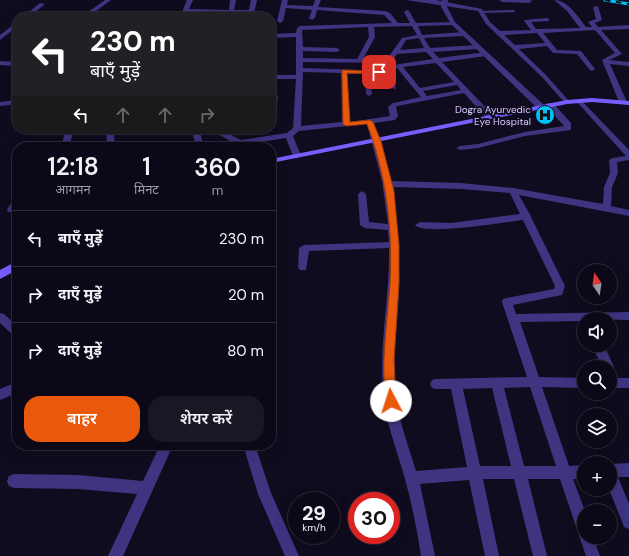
<!DOCTYPE html>
<html lang="hi">
<head>
<meta charset="utf-8">
<style>
  body { margin:0; font-family:"DM Sans","Noto Sans Devanagari",sans-serif; background:#1b1624; color:#f1f3f6; height:100vh; display:flex; flex-direction:column; font-size:15px; white-space:nowrap }
  * { box-sizing:border-box; margin:0 }
  p { font-size:13px; color:#9a9aa1 }
  .icon { flex:none; width:22px; height:22px; fill:none; stroke:currentColor; stroke-width:2; stroke-linecap:round; stroke-linejoin:round }
  .map { position:relative; flex:1; overflow:hidden }
  .drawer { position:absolute; left:12px; top:142px; width:264px; height:308px; display:flex; flex-direction:column; background:#0d0817; border-radius:16px; box-shadow:0 4px 16px #0002,0 0 0 1px #2d2936 }
  .drawer>* { flex:none }
  .banner { position:absolute; left:12px; top:12px; width:264px; height:122px; border-radius:16px; box-shadow:0 4px 16px #0002,0 0 0 1px #2d2936; background:#202124; color:#fff; overflow:hidden }
  .needle { width:26px; rotate:347deg }
  .tools { position:absolute; left:577px; top:264px; display:grid; gap:8px }
  .tools a { display:grid; place-items:center; width:40px; height:40px; border-radius:50%; background:#0d0817; box-shadow:0 4px 16px #0002,0 0 0 1px #2d2936; font-size:20px }
  .speed { position:absolute; left:288px; top:492px; display:flex; gap:8px; font-size:20px; font-weight:700; text-align:center }
  .speed>* { display:grid; place-content:center; width:52px; height:52px; border-radius:50%; background:#0d0817; box-shadow:0 4px 16px #0002,0 0 0 1px #2d2936; line-height:1 }
  .speed small { font-size:10px; font-weight:400 }
  .speed .limit { border:6px solid #d22; background:#fff; color:#111 }
  .pin { position:absolute; display:grid; place-items:center; width:34px; height:34px; color:#fff; margin:-17px; border-radius:8px; box-shadow:0 2px 6px #0006 }
  .me { position:absolute; width:44px; margin:-22px; rotate:355deg; stroke-linejoin:round; filter:drop-shadow(0 0 3px #0008) }
  .turn { display:flex; align-items:center; gap:14px; height:84px; padding:0 12px; font-size:18px }
  .turn .icon { width:52px; height:52px; stroke-width:2.5 }
  .turn b { display:block; font-size:28px; line-height:34px }
  .lanes { display:flex; align-items:center; height:38px; padding:0 12px; background:#0003; justify-content:center; gap:20px; direction:ltr }
  .lanes .off { opacity:.35 }
  .eta { display:flex; justify-content:space-evenly; align-items:center; height:68px; text-align:center }
  .eta b { font-size:24px; font-weight:600; line-height:28px }
  .button { display:flex; gap:8px; margin-top:auto; padding:8px 12px }
  .button a { flex:1; height:46px; border-radius:16px; background:#ea580c; color:#fff; font-size:16px; font-weight:600; line-height:46px; text-align:center }
  .button a+a { background:#1b1624; color:#f1f3f6 }
  ul { padding:0; list-style:none }
  li { display:flex; align-items:center; gap:12px; height:56px; padding:0 12px; border-top:1px solid #2d2936 }
  li div { flex:1 }
  li b { display:block; font-size:15px }
  li em { font-style:normal }
  .map>svg:first-child { display:block }
  .lines { fill:none; stroke-linecap:round; stroke-linejoin:round }
  .service { fill:#3f3480; fill-rule:evenodd }
  .minor { fill:#3f3480; fill-rule:evenodd }
  .tertiary { fill:#3f3480; fill-rule:evenodd }
  .secondary { fill:#7560ff; fill-rule:evenodd }
  .rail-casing { stroke:#00c1f4; stroke-width:3 }
  .rail { stroke:#110b1f; stroke-width:2; stroke-dasharray:5.5; stroke-linecap:butt }
  .route { fill:#ea580c; stroke:#983908 }
  .labels { text-anchor:middle; dominant-baseline:central; stroke-width:4; stroke-linejoin:round; paint-order:stroke }
  .far-poi-label { font-size:10px; fill:#d5c9ff; stroke:#110b1f; text-anchor:end }
</style>
</head>
<body>
<div class="map">
<svg width="629" height="556" viewBox="0 0 629 556">
  <rect width="100%" height="100%" fill="#110b1f"/>
  <g class="lines">
    <path class="service" d="M514,10l1,1v1l-34,1 -1,-1 1,-1z"/>
    <path class="minor" d="M187,0h6l-4,9 40,1 1,-10h6l-2,10h15l2,-10h6l-4,17h-6l1,-3 -60,-1 -2,4h-6z
      M282,0h6l-1,5 26,1 2,-6h6l-3,7 67,4 5,2 8,10h12l-6,-11 3,-2 2,1 7,12 39,-1v2l-2,1 -35,1 4,9 42,-3 3,2 -3,2 -40,2 6,10 47,-3 3,2 -3,2 -44,3 6,6 47,-6 3,2 -3,2 -44,6 51,53v4h-6l-23,-26 -67,13 -1,1 2,9 -3,4 -21,3 17,58 70,2 52,5 90,16 1,-17 6,-14 -1,-13 4,-2 13,-2 -49,-54v-2h4l48,50v10l-12,2 1,11 -6,14 -1,19 18,4v6l-110,-21 10,18 2,3v1l34,69 -3,9 -49,10 3,9 113,-2v8l-45,-1v2l-64,1 19,55 45,1v10l-42,-1 27,79 15,-1v14h-11l12,32 -1,26h9l7,19h-14l-26,-77h-32l19,77h-14l-19,-77h-31l16,77h-14l-16,-76 -49,4 15,72h-14c-4,-26 -9,-52 -16,-77 -8,-29 -20,-58 -22,-88 -4,-48 7,-95 6,-143l-80,3 -3,19h-6l-2,-3 1,-19 5,-3 85,-3 -1,-12 -23,-2 -5,-3 -2,-31 4,-3 4,3 3,28 19,2 -6,-43 -15,-57 -68,7 -6,5 8,20 -4,2 -4,-2 -7,-18 -39,6 1,3h-7l-32,-18h10l22,11 46,-7 6,-5 3,-49h-25v-4h25v-38l-25,1v-4l25,-1 1,-5 3,-2 92,-3 -8,-8 -67,-5 -2,8 -3,2 -3,-2 3,-8 -26,-2 -3,13 -3,2 -3,-2zM412,26l5,9 -15,3 -15,21h-24l12,-22 -1,-10zM368,27l1,10 -12,22 -54,-1v-7l34,1 3,-2 -3,-2 -34,-1 -1,-17zM419,38l5,10 -24,2 6,-10zM426,52l7,7 -40,6 -1,-4 5,-7zM303,62l83,1 2,8 -85,-3zM436,63l18,19 -34,6 -17,-21zM394,68h3l24,29 -28,6 -5,4 2,9 -40,6 -3,-48h17l2,20 3,2 3,-2 -2,-20 18,1 3,13 5,1zM303,72l38,1 1,49 -41,4zM457,85l4,5 -34,6 -4,-5zM392,187l69,2 49,4 10,21 -69,9 -31,-1 -5,3c9,11 91,-3 108,-5l32,66 -1,3 -47,9 -4,1 -1,3 25,75 -91,2 -4,1 -2,4 2,4 4,1h15l16,78 -51,4c-8,-27 -19,-54 -21,-82 -2,-31 2,-62 4,-94 1,-36 -1,-72 -7,-108zM530,387l26,79h-32l-20,-78zM492,388l19,78h-31l-17,-77z
      M406,0h30l46,9 8,13 10,9 31,-1 -7,-9 1,-1 22,-2 2,1v2l-18,1 5,7h4l40,-1 -13,-17 -13,-11c14,0 24,17 32,27h6l-4,-5 8,-3 -3,-12 5,-1 4,14 -7,3 3,4 31,-2v4l-28,1 21,24 -13,6 20,2v4l-19,-2 17,38 -4,2 -4,-2 -17,-42 13,-7 -20,-23 -52,3 14,17 24,1 14,18 -3,2 -2,-1 -13,-16 -24,-1 -6,-7 -28,3 27,26 23,26v2h-4l-23,-26 -56,-53 -8,-13zM537,33l8,10 -30,2 -11,-10z
      M499,0h32l1,1 -3,2 -27,-1z
      M40,3l5,1 -16,13h-6z
      M92,15h45l3,2h-51z
      M17,22v5l-17,13v-5z
      M271,92l7,4 -3,26 -4,2z
      M17,100v4l-17,2v-4z
      M547,103h6l18,20v7l-46,6 -47,12 -18,2 -4,-2 4,-2 18,-2 47,-12 39,-6 -17,-19z
      M63,129h8l1,7 -3,11h-8l3,-11z
      M106,129h22l-1,2 -13,2 1,14h-8z
      M191,129h8l5,18h-30l1,-2 20,-3z
      M17,200v9l-3,3h-6l-1,-2c2,-4 5,-9 10,-10z
      M0,313l4,1 13,12v10l-4,-1 -13,-12z
      M592,345h12l10,22 -2,3 -2,1v-4h-8z
      M610,378h19v10h-19z
      M17,382v11l-17,7v-11z
      M160,445h13l-50,111h-15l29,-62 -59,-5 -64,-1 -5,-2 -2,-5 2,-5 5,-2 64,1 65,6z
      M245,445h10l16,48 28,63h-14l-27,-62 -14,-46z
      M629,463v14h-11l11,27v25l-5,-2 -15,-38 1,-25z"/>
    <path class="tertiary" d="M105,0h6l-23,17h-7z
      M442,0h6l-1,7 8,15 89,83v4h-6l-87,-85 -10,-17z
      M0,61l17,1v4l-17,-1z"/>
    <path class="secondary" d="M592,98l37,3v4l-37,-3 -25,2 -296,59v-4l296,-59z
      M17,261v9l-17,9v-9z"/>
    <g class="rail-casing">
      <path id="rail" d="M605,0l24,4"/>
    </g>
    <use href="#rail" class="rail"/>
  </g>
  <path class="route" d="M342,70l37,1 3,1 -3,2 -32,-1 3,49 20,-2 3,2 8,19 13,50 5,54v37l-5,78 2,41 -1,4 -4,1 -4,-1 -2,-4c0,-14 -2,-28 -1,-42 1,-26 4,-51 6,-76 3,-54 -4,-109 -23,-159l-21,2 -3,-2z"/>
  <defs>
    <g id="hospital-disc" transform="scale(1)"><circle r="9.5" fill="#00c1f4" stroke="#110b1f"/><path d="M-5-5h3v3.5h4V-5h3V5h-3V1.5h-4V5h-3Z" fill="#111"/></g>
  </defs>
  <g fill-rule="evenodd">
    <use href="#hospital-disc" x="545" y="115"/>
  </g>
  <g class="labels">
    <g class="far-poi-label">
      <text x="531" y="109">Dogra Ayurvedic<tspan x="531" dy="12">Eye Hospital</tspan></text>
    </g>
  </g>
</svg>
<div class="tools">
<a><svg class="needle" viewBox="-14 -14 28 28"><path d="M0-13l5 13h-10z" fill="#e53935"/><path d="M0 13l5-13h-10z" fill="#9a9aa1"/></svg></a>
<a><svg class="icon" aria-label="sound" viewBox="0 0 24 24"><path d="M4 9h4l5-4v14l-5-4H4zM17 9q2 3 0 6"/></svg></a>
<a><svg class="icon" aria-label="search" viewBox="0 0 24 24"><circle cx="10" cy="10" r="6"/><path d="M15 15l6 6"/></svg></a>
<a><svg class="icon" aria-label="layers" viewBox="0 0 24 24"><path d="M12 4l9 5-9 5-9-5zM3 14l9 5 9-5"/></svg></a>
<a>+</a>
<a>−</a>
</div>
<div class="speed"><div>29<small>km/h</small></div><div class="limit">30</div></div>
<div class="pin" style="left:379px;top:72px;background:#d93025"><svg class="icon" aria-label="arrive" viewBox="0 0 24 24"><path d="M6 21V4h12l-3 4 3 4H6"/></svg></div>
<svg class="me" style="left:391px;top:401px" viewBox="-20 -20 40 40"><circle r="19" fill="#fff"/><path d="M0-13L10 11 0 6-10 11z" fill="#ea580c"/></svg>
<div class="banner">
<div class="turn"><svg class="icon" aria-label="left" viewBox="0 0 24 24"><path d="M17 20v-9H6M10 6l-5 5 5 5"/></svg><div><b>230 m</b>बाएँ मुड़ें</div></div>
<div class="lanes"><svg class="icon" aria-label="left" viewBox="0 0 24 24"><path d="M17 20v-9H6M10 6l-5 5 5 5"/></svg><svg class="icon off" aria-label="ahead" viewBox="0 0 24 24"><path d="M12 20V5M6 11l6-6 6 6"/></svg><svg class="icon off" aria-label="ahead" viewBox="0 0 24 24"><path d="M12 20V5M6 11l6-6 6 6"/></svg><svg class="icon off" aria-label="right" viewBox="0 0 24 24"><path d="M7 20v-9h11M14 6l5 5-5 5"/></svg></div>
</div>
<section class="drawer">
<div class="eta">
<div><b>12:18</b><p>आगमन</p></div>
<div><b>1</b><p>मिनट</p></div>
<div><b>360</b><p>m</p></div>
</div>
<ul>
<li><svg class="icon" aria-label="left" viewBox="0 0 24 24"><path d="M17 20v-9H6M10 6l-5 5 5 5"/></svg><div><b>बाएँ मुड़ें</b></div><em>230 m</em></li>
<li><svg class="icon" aria-label="right" viewBox="0 0 24 24"><path d="M7 20v-9h11M14 6l5 5-5 5"/></svg><div><b>दाएँ मुड़ें</b></div><em>20 m</em></li>
<li><svg class="icon" aria-label="right" viewBox="0 0 24 24"><path d="M7 20v-9h11M14 6l5 5-5 5"/></svg><div><b>दाएँ मुड़ें</b></div><em>80 m</em></li>
</ul>
<div class="button"><a>बाहर</a><a>शेयर करें</a></div>
</section>
</div>
</body>
</html>
